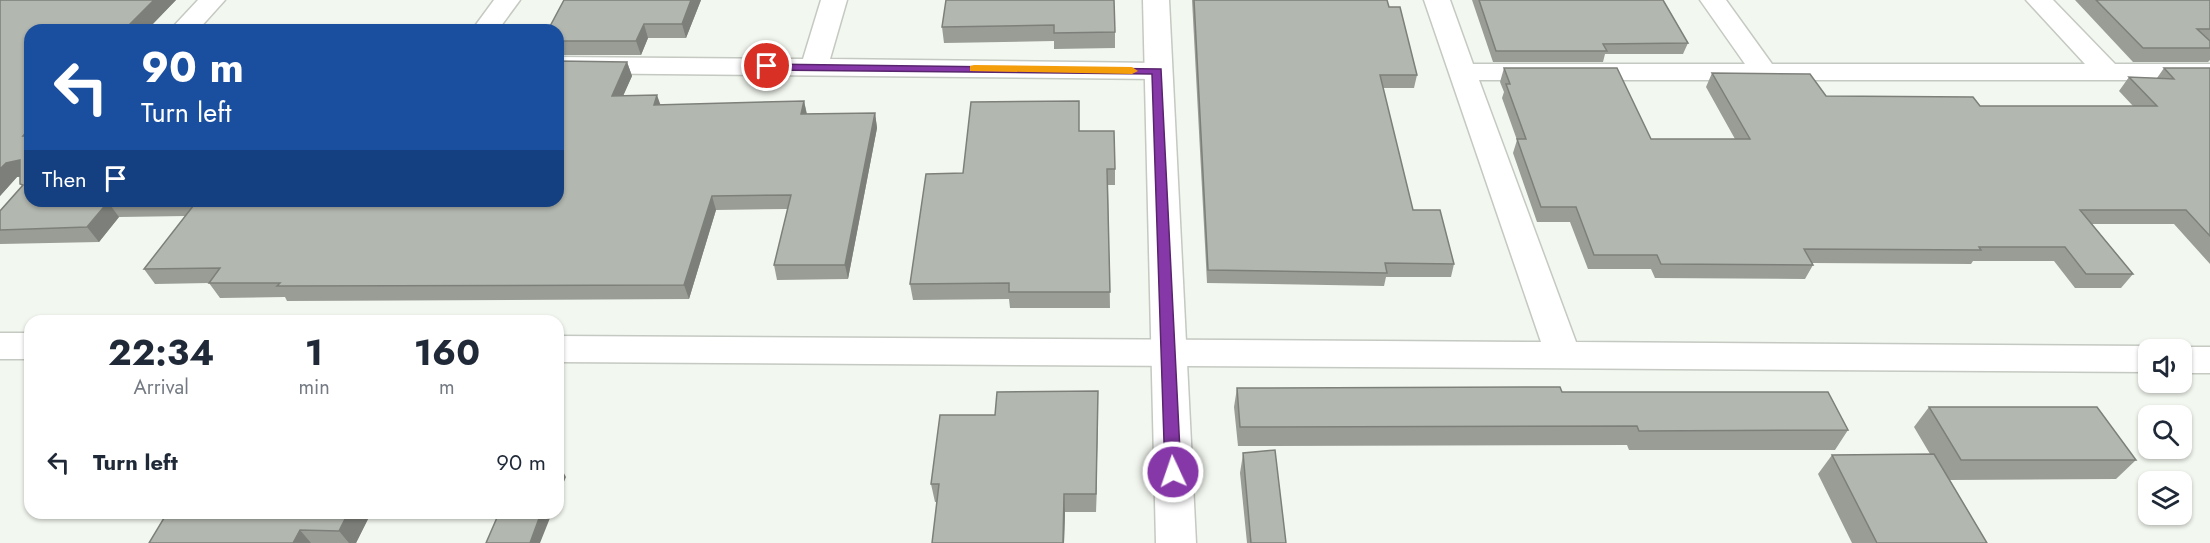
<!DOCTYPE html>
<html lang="en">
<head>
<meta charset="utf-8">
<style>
  body { margin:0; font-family:Jost,sans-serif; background:#f6f6f7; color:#1f2937; height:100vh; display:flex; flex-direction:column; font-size:22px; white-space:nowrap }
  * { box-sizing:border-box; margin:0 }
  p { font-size:20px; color:#747a83 }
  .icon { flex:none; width:33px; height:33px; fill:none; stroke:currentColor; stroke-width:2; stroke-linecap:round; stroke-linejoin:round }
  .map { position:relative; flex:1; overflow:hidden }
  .sheet { position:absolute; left:24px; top:315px; width:540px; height:204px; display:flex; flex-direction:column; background:#fff; border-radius:18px; box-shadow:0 2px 4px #0004 }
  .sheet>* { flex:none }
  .top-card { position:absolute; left:24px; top:24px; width:540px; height:183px; border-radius:18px; box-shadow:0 2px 4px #0004; background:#1a4fa0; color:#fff; overflow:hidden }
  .controls { position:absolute; left:2138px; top:339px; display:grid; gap:12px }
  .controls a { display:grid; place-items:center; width:54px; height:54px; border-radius:12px; background:#fff; box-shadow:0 2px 4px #0004; font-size:30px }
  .pin { position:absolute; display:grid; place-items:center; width:51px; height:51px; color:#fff; margin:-26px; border:3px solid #fff; border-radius:50%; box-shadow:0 2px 6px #0007 }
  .me { position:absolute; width:66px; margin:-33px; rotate:357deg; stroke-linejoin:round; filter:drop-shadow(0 0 4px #0008) }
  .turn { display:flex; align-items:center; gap:21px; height:126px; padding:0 18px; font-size:27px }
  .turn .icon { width:78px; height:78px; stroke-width:2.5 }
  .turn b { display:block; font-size:42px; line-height:51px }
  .then { display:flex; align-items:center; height:57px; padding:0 18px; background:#0003; gap:12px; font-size:22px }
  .eta { display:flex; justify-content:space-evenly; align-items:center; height:102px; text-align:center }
  .eta b { font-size:36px; font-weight:700; line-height:42px }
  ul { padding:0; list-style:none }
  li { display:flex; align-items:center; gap:18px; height:90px; padding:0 18px }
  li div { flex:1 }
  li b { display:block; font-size:22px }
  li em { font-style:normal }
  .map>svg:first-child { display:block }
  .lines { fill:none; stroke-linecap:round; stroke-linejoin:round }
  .minor-casing { stroke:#c4c9c1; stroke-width:3 }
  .tertiary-casing { stroke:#c4c9c1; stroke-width:3 }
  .minor { fill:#fff; fill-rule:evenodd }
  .tertiary { fill:#fff; fill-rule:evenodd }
  .wall { fill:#999d96 }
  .shaded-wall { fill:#7d807a }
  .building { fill:#b2b7af; stroke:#7d807a; stroke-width:1.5 }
  .route { fill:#8738a8; stroke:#58246d; stroke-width:1.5 }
  .slow { fill:#f59e0b }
</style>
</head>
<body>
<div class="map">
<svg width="2210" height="543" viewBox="0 0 2210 543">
  <rect width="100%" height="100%" fill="#f2f7ef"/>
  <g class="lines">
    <g class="minor-casing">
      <path id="minor" d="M198,0h27l-27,30h-28z
        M494,0h26l-22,30h-26z
        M821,0h26l-17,59 327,4 10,2 4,6 -4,6 -10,2 -599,-6v-16l245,2z
        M1424,0h26l23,64h272l-45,-64h26l46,64h313l-59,-64h27l62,64h95v16h-731l97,262 572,4 12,4h-12v22l-1590,-10v-26l983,6z
        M0,333h30v26h-30z
        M2181,347h29v26h-29v-23h-9z"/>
    </g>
    <g class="tertiary-casing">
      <path id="tertiary" d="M1143,0h26l27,543h-40z"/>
    </g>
    <use href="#minor" class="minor"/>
    <use href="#tertiary" class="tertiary"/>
  </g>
  <path class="wall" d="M0,0h176l-29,30h-117v171h528l69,-139 5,14 -9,19 37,10 144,-4 3,13 68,-1 2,15 -29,151 -71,1 -3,-15 14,-56 -72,1 -27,89 -402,2 -2,-4 -65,1 -11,-15 -54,1 -11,-15 42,-53 -67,1 -20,25 -99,2v-33l22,-25 -2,-2v-7h-3l-17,19z
    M701,0l-15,38h-38l-7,17h-83v-25z
    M946,0l169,32v16l-61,1v-8l-110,2 -2,-16z
    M1192,0h195l2,7 28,68 -3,13h-31l30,122 41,54 -3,13h-65l-2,9 -177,-3z
    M1472,0h191l25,43 -5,11h-78l-2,8h-110z
    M2075,0h135v60l-2,2h-75z
    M1504,68l147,71h84l-29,-52 6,-14 114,23 154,10h153l-14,-15 10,-14 28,1 7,-10h46v196l-36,-40h-82l41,50 -12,14h-46l-21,-27h-81l-2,3 -159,-1 1,2 -8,14 -150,-1 -4,-9h-63l-18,-47h-33l-24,-69 4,-13 -15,-42 2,-6 -4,-10z
    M1079,131l36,38v16h-7l2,123h-100l-1,-9 -96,1 -3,-16 53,-111z
    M1237,388l325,4 286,38 -13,20h-206l-2,-5 -389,1 -4,-39z
    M1098,391l-2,121h-31l-1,31h-132l5,-41h-2l-4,-18 64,-69z
    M1929,407l207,53 -20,19 -167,1 38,63h-135l-34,-69 14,-19 98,-1 -16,-27z
    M1243,454l43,89h-39l-7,-70z
    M167,513h204l-15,30h-207z"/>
  <path class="shaded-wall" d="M154,0h22l-29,30h-23z
    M691,0h10l-15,38 -4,-14z
    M644,24l4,14 -7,17 -5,-14z
    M627,62l5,14 -15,34 -5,-14z
    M657,95l5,14 -8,-4z
    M804,101l3,15 -6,-2z
    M875,113l2,15 -29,151 -3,-14z
    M30,128v17l-7,-9z
    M20,160l10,15 -13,2 -17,19v-27l6,-6z
    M712,196l4,14 -27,89 -5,-14z
    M108,202l11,15 -20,25 -12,-15z
    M1098,391v19l-2,102v-18z
    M560,466l6,11 -8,19v-25z
    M1064,494l1,18 -1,31h-1z
    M348,513h23l-15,30h-7l-10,-12z
    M541,513h11l-12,30h-10z
    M300,530l11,13h-18z"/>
  <path class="building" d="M0,0h154l-30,30h-94v98l-7,8h7v65h164l-86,1 -21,25 -87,3v-19l23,-26 -3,-1v-24l-14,3 -6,6z
    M564,0h127l-9,24h-38l-8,17h-78v-11h-10z
    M946,0h168l1,32 -61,1v-8l-112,2z
    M1194,0h193l2,7h11l17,68h-37l33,135h27l14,54 -69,-1 2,10 -179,-3z
    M1479,0h184l25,43 -85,1 4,7h-111z
    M2096,0h114v29h-13l13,12v7h-67z
    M558,61l69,1 -15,34 45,-1 -3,10 150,-4 -3,13 74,-1 -30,152h-71l17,-70 -79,1 -28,89 -407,1 3,-3h-71l11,-15 -76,1 53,-68h361z
    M1504,68h113l34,71h99l-38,-66 98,1 16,22 147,1 7,9h177l-28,-29 45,2 -10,-11h46v168l-24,-26h-106l53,64h-47l-21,-27h-86l2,3 -177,-1 9,16 -152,-1 -4,-9h-63l-18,-48h-35l-24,-68h9l-20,-55h4z
    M1079,101v30h35l1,38h-8l3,123h-101v-9l-99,1 16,-110 37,-1 8,-71z
    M1560,387l2,5h266l20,38 -209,1 -2,-5 -397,1 -3,-39z
    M1098,391l-2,103h-32l-1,49h-131l7,-59h-8l9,-69h55l2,-23z
    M1929,407h168l39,53h-175z
    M1275,450l11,93h-35l-8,-90z
    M1934,454l53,89h-110l-45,-88z
    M167,513h181l-9,18 -39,-1 -7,13h-144z
    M499,513h42l-11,30h-44z"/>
  <path class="route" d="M763,64l398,5 20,403 -3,4 -5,2 -8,-6 -13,-398 -385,-4 -5,-4z"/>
  <path class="slow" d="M974,65l158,2 6,4 -6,3 -162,-3v-5z"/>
</svg>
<div class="controls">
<a><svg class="icon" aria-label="sound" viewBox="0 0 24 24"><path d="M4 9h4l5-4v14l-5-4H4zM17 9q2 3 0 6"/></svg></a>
<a><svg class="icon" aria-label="search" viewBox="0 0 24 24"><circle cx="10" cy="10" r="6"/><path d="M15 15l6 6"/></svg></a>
<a><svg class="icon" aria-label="layers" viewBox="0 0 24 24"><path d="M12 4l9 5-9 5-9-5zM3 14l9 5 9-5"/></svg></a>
</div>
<div class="pin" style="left:767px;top:66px;background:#d93025"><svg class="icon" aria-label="arrive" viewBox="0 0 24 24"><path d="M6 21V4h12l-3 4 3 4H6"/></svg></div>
<svg class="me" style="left:1173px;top:472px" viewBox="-20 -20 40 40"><circle r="17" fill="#8738a8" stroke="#fff" stroke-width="3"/><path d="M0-11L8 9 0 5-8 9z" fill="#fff"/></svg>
<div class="top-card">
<div class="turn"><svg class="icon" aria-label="left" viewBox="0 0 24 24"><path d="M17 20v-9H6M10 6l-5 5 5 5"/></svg><div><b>90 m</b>Turn left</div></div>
<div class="then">Then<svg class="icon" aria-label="arrive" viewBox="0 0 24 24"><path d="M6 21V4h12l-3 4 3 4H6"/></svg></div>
</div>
<section class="sheet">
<div class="eta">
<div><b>22:34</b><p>Arrival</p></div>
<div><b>1</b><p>min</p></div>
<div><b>160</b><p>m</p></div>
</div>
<ul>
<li><svg class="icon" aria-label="left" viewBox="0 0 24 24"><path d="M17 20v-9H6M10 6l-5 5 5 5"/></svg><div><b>Turn left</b></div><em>90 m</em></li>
</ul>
</section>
</div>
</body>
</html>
